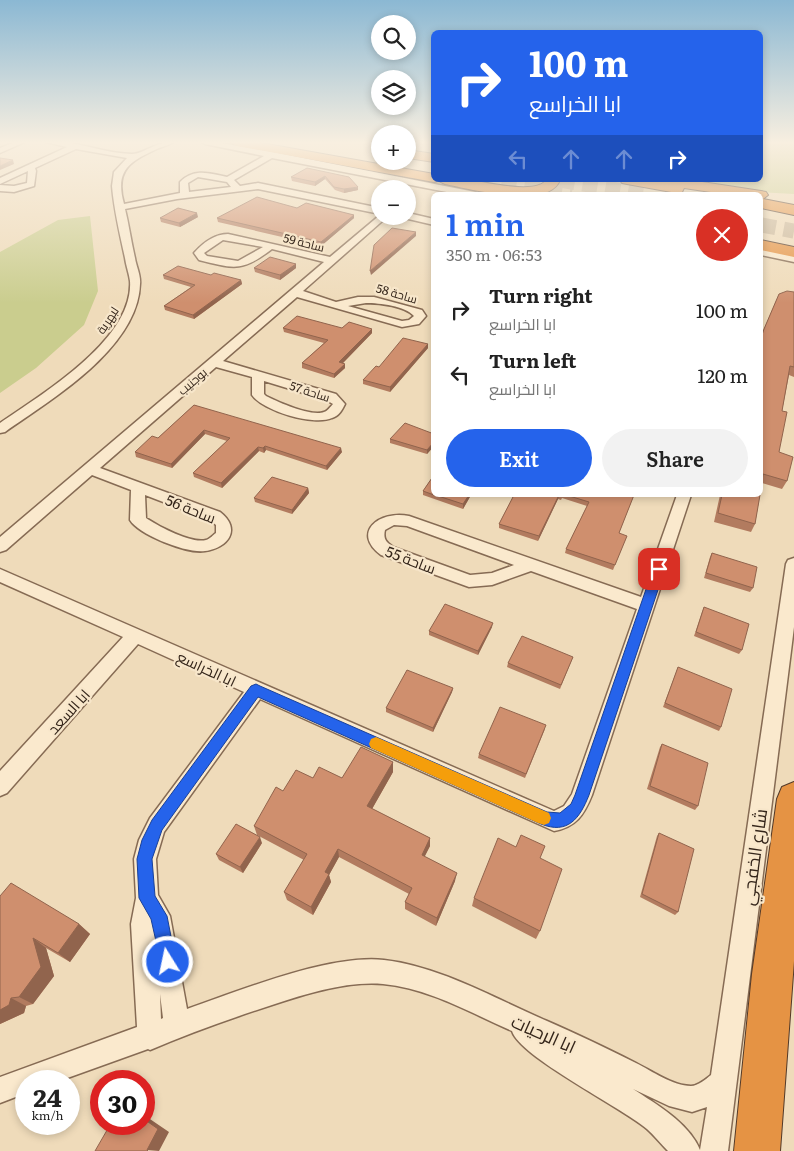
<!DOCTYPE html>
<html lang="en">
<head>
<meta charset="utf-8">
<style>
  body { margin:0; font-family:Literata,Cairo,serif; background:#f2f2f2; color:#222; height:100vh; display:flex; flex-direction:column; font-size:19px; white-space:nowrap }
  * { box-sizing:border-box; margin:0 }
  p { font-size:16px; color:#767676 }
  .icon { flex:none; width:28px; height:28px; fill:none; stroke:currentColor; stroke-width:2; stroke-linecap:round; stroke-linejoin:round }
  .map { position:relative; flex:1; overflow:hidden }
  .sheet { position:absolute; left:431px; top:192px; width:332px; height:305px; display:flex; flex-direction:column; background:#fff; border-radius:8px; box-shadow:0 2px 8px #0003 }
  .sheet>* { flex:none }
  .banner { position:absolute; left:431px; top:30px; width:332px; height:152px; border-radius:8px; box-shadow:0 2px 8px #0003; background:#2563eb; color:#fff; overflow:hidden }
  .tools { position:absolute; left:371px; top:15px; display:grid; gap:10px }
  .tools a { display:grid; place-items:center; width:45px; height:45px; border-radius:50%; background:#fff; box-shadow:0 2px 8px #0003; font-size:25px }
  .speed { position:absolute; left:15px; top:1070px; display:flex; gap:10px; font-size:25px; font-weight:700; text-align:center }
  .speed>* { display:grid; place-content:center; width:65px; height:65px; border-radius:50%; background:#fff; box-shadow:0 2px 8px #0003; line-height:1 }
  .speed small { font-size:12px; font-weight:400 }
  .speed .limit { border:8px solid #d22; background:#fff; color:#111 }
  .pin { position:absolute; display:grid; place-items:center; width:42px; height:42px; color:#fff; margin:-21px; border-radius:10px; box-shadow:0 2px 8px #0006 }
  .me { position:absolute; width:55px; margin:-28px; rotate:350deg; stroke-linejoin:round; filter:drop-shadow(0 0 4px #0008) }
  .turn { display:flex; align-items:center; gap:18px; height:105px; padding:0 15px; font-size:22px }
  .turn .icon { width:65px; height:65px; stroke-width:2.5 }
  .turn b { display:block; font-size:35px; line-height:42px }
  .lanes { display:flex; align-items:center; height:48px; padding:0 15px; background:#0003; justify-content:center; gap:25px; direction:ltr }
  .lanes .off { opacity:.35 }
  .round { display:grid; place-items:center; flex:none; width:52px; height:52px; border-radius:26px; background:#f2f2f2 }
  .headline { display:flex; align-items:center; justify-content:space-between; height:85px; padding:0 15px }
  h1 { font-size:30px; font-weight:600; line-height:38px; color:#2563eb }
  .button { display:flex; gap:10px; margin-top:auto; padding:10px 15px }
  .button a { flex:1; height:58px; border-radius:30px; background:#2563eb; color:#fff; font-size:20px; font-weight:600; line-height:58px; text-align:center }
  .button a+a { background:#f2f2f2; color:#222 }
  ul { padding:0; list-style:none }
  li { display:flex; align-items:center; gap:15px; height:65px; padding:0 15px }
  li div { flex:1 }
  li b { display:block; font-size:19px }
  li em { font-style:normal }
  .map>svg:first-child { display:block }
  .green { fill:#cacd8e }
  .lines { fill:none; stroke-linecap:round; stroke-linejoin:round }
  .highway-tunnel { stroke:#cab79a; stroke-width:15; stroke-dasharray:15 8; stroke-linecap:butt }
  .street-casing { stroke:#866b54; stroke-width:3 }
  .highway-casing { stroke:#533a29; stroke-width:2 }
  .street { fill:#fae9cd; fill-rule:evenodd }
  .highway { fill:#e59344; fill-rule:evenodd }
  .wall { fill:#b27b5f }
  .shaded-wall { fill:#91644d }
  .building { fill:#cf8f6e; stroke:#91644d }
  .route { fill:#2563eb; stroke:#184099 }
  .slow { fill:#f59e0b }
  .labels { text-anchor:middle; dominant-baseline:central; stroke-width:4.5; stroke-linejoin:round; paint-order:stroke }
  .far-street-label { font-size:12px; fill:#34251a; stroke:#f7e6ca }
  .street-label { font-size:15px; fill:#34251a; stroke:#f7e6ca }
  .near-street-label { font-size:18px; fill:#34251a; stroke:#f7e6ca }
</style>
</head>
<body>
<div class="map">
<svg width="794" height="1151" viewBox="0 0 794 1151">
  <rect width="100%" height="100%" fill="#efdbba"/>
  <path class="green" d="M761,142h33v52l-37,-2 -76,-12h80z
    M90,216l8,75 -14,34 -48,43 -36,25v-141l58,-32z"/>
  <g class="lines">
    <path class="highway-tunnel" d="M502,180l70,12
      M560,180l87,15
      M761,225l33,6"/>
    <g class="street-casing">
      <path id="street" d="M15,142h10l-25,11v-5z
        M46,142c29,-3 57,12 86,12 11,0 23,-12 41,-12 -3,3 -9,4 -14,6 -28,13 -45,21 -35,56l56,-11v-11c14,-14 29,-9 47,-5l37,-21 -59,-12 -4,-2h14l58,10 202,40 4,3h-17l-190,-37 -38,22 6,6 18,-3 122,25v6l-122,-25 -81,10 -52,10c4,16 6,32 10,49 1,8 6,17 5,26 -2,64 -88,115 -135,148l-5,1v-10c42,-29 134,-84 130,-142 -1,-8 -4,-15 -5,-23 -5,-23 -11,-48 -13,-72l2,-14 13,-14 -51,-9 -41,19 1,3 -2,15 -20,6 -14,-1v-6l14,1 13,-3 1,-12 -28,13v-6l67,-31zM198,177l29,5 4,5 -42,5 -1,-9z
        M408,213l26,6v6l-30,-7 -1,-2h5z
        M380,215v1h8l-85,75 33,11 22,-5h16l48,13 4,6 -7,8 -17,3 -105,-30 -74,64 113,33 9,10c-3,6 -6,12 -13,14 -18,8 -69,-7 -80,-23v-18l-36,-10 -116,101 120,44c22,17 8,36 -15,39 -17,3 -66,-16 -75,-31l1,-30 -39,-15 -86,75 -6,2v-15l324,-275 -52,-13c-30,23 -37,20 -73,11l-5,-7c9,-10 20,-19 34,-19l102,23zM223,240l40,7 -25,14 -31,-5 -3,-3zM366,303c14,0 39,3 48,13l-5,4 -7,1 -54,-15zM264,381l62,19 7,4c-3,3 -5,7 -9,8 -13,5 -46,-10 -58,-16l-2,-2zM145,495l65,25 6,5v8c-3,2 -6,6 -10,7 -15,4 -48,-14 -60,-22z
        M761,249l33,7v6l-33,-7z
        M677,495h14l-99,300c-8,20 -16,32 -38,36l-294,-132 -96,133 -8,27 2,36 12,21 17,93c52,-18 142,-55 197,-49 55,6 112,39 163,61 30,13 59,27 89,42 16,8 37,23 55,23 7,0 15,-7 20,-11l75,-511 2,-4 6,-2v69l-66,524h-60c-7,-7 -14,-16 -21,-22 -26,-22 -127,-72 -135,-98 -41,-18 -84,-43 -129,-47 -36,-3 -74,9 -108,20 -43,14 -85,29 -125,46l-2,-1 -89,32h-33v12l-26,10v-26l137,-50 -6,-103 5,-26 -2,-39 5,-19 11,-22 94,-126 -106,-48 -131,149 -7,3v-25l123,-134 -123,-55v-13l554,242 10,-5 8,-12 65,-185 -106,-38 -39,14 -23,2 -88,-32c-30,-22 -2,-45 28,-39l232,81zM394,525l13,1 107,39 -22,8 -22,2 -77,-28c-7,-5 -10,-8 -8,-17zM160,994l3,24 -2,1zM633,1089l36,17 23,6 15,-5 -7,43c-11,-27 -44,-46 -67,-61z"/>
    </g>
    <g class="highway-casing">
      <path id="highway" d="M230,142h26l178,32v6c11,0 24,-1 36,0 15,2 67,15 76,0h14c-11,30 -90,9 -115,4l-6,-3 -5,1 -197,-36z
        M408,150l26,4v8l-26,-4z
        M620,180h69l72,11 5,1 2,3 -5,4 31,6v10l-33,-7v-13h-30l-47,-7 -2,4 -5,1 -50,-9 -5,-1z
        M761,240l33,7v10l-33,-7z
        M794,782v179l-14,190h-46l18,-177 25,-175 5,-12z"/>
    </g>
    <use href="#street" class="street"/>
    <use href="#highway" class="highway"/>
  </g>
  <path class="wall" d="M307,168l51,22 -14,3 -9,-3 -10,-11 -10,7 -23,-5 -1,-4z
    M297,208l57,7v3l-33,28 -103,-24 -1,-4z
    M198,217l-18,10 -19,-5 -1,-4z
    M296,264v4l-16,12 -25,-8 -1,-4z
    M163,275h48l30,5 1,4 -48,35 -29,-9 -1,-4 27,-19 -27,-8z
    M794,292v85l-5,-2 -7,36 -3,41 8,29 -5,8 -20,-6 -1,4v-151l18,-42z
    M283,328h59l30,5 -29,30 2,5 -11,10 -32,-10v-5l22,-20 -40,-11z
    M428,344v4l-38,44 -27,-8v-4z
    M194,405l148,47 -15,18 -61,-20 -2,3 -5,-2 -37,37 -28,-11 -1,-4 34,-32 -22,-7 -33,34 -36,-11 -1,-5 23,-14z
    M434,434v12l-7,8 -37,-11v-4z
    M434,475v20h37l-8,14 -40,-14v-4z
    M308,488l1,5 -17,21 -37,-12 -1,-4z
    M514,495h120l-15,38 6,7 -12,30 -48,-17 1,-4 21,-43 -25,-8 -1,2 -3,-1 -20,42 -39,-13v-4z
    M720,495h40l-5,29 -4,8 -37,-10z
    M712,553l41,35 -3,4 -46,-14 6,-21z
    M704,607l38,43 -3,4 -45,-18 8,-24z
    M492,627l-14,28 -49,-20v-4z
    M573,657l-13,32 -53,-22 1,-4z
    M678,667l43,60 -2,4 -56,-24z
    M453,688l-1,4 -19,40 -47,-20v-4z
    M545,729l-20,49 -47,-20 1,-4z
    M662,744l36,62 -3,4 -48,-21 13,-42z
    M393,762v10l-21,37 58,29v8l-6,11 31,24 -19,45 -31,-17v-7l4,-8 -70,-37 -10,18 2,7 -18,33 -26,-15 -3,-8 20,-32 -47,-25 -3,-9 29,-35 30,-13h29z
    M659,833l19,79 -3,3 -35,-18 17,-61z
    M262,843l-19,30 -24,-13 -3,-6z
    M540,858v73l-4,8 -64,-33 2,-8z
    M0,896l79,28 11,10 -20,28 -24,-14 8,28 -21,28 -7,2 -2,7 -24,11z"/>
  <path class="shaded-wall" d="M13,160l1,4 -14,6v-4z
    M325,176v3l-10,7v-4z
    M358,187v3l-14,3v-4z
    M197,213l1,4 -18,10 -1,-4z
    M354,215v3l-33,28v-4z
    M416,232v4l-45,39 -1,-4z
    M296,264v4l-16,12v-5z
    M241,280l1,4 -48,35 -1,-4z
    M372,329v4l-32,33 -1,-4z
    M428,344v4l-38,44v-5z
    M345,364v4l-11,10v-4z
    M204,430l1,4 -33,34 -1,-4z
    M434,442v4l-7,8v-4z
    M265,446l1,4 -2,3 -1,-5z
    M258,447l1,4 -37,37 -1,-5z
    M341,448l1,4 -15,18 -1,-4z
    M308,488l1,5 -17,21v-4z
    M469,495h2l-8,14v-5z
    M559,495l-1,4 -20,42 1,-5z
    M493,623l-1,4 -14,28v-4z
    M453,688l-1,4 -19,40v-4z
    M393,762v10l-25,44 -1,-10z
    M260,837l2,6 -19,30 -3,-6z
    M430,838v8l-9,18 1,-9z
    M338,849l1,8 -10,18 2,7 -18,33 -2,-8 14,-35z
    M457,873l-2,8 -19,45 1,-8z
    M79,924l11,10 -20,28 -12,-9z
    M33,938l13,10 8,28 -21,28 -14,-7z
    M11,998l15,8 -2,7 -24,11v-14z
    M144,1115l25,17 -10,19 -12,-1z
    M110,1125l13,3 -6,2z"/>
  <path class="building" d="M0,158l13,2 -13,6z
    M307,168l42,9 9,10 -14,2 -10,-2 -9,-11 -10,6 -24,-5z
    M257,197l40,11 9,-5 48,12 -33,27 -104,-24z
    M178,208l19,5 -18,10 -19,-5z
    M392,228l24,4 -46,39 4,-26z
    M270,257l26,7 -16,11 -26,-7z
    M178,266l33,9 3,-2 27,7 -48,35 -29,-9 31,-21 -32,-10z
    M787,291l7,1v75l-4,-1 -8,45 5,1 -8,40 14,5 -6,24 -24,-7 -2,13v-149l3,-9 15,-35z
    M297,316l45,12 7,-6 23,7 -33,33 6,2 -11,10 -32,-11 26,-23 -45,-12z
    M403,338l25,6 -38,43 -27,-7 13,-14 3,1z
    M194,405l147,43 -15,18 -61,-20 -2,2 -5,-1 -37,36 -28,-10 37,-35 -26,-8 -33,34 -36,-12 17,-16 6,2z
    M405,423l29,11v8l-7,8 -37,-11z
    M434,475v20l-11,-4z
    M272,477l36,11 -16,22 -38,-12z
    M435,495h34l-6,9z
    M514,495h48v1l-3,-1 -20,41 -40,-12z
    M566,495h68l-15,38 8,3 -12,29 -49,-16 23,-47z
    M722,495h38l-5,29 -37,-11z
    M712,553l45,14 -4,21 -47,-15z
    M445,604l48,19 -15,28 -49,-20z
    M704,607l45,17 -7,26 -46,-18z
    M522,636l51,21 -12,28 -53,-22z
    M678,667l54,22 -11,38 -56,-24z
    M407,670l46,18 -20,40 -47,-20z
    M500,707l46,18 -20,49 -47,-20z
    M662,744l46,19 -10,43 -48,-20z
    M361,747l32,15 -26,44 63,32 -8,17 35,18 -20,45 -32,-16 7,-14 -74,-39 -13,23 4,2 -18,33 -27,-15 23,-38 -53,-28 22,-39 7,4 13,-21 17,8 6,-11 23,11z
    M236,824l24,13 -20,30 -24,-13z
    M659,833l35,16 -16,63 -36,-18z
    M521,835l24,11 -5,12 22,11 -22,62 -66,-33 24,-60 18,9z
    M11,883l68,41 -21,29 -25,-15 8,29 -22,30 -8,1 -2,7 -9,5v-114z
    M144,1119l14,10 -11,21 1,1h-53l15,-26 7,5 4,-6h23z"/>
  <linearGradient id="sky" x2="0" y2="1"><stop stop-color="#8bb8d3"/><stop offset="0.47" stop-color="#f8efe0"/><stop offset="1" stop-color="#f8efe0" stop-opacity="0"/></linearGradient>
  <rect width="794" height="303" fill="url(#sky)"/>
  <path class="route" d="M659,565l6,4 -76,226c-9,23 -21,40 -48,29l-283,-127 -96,133 -10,29 3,37 12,20 9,46 -3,6 -5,2 -6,-2 -11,-49 -12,-21 -2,-39 5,-19 10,-20 99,-134 5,-2 4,2 287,126 13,1 11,-9 4,-9 78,-226z"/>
  <path class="slow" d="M376,737l173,76 2,5 -2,5 -5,2 -6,-2 -167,-75 -2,-4 2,-5z"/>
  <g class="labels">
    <g class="far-street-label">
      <text transform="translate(304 242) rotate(14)">ساحة 59</text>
      <text transform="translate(397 293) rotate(16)">ساحة 58</text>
      <text transform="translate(107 320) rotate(-57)">لبهرية</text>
      <text transform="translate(192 381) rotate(-41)">بوجنيب</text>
      <text transform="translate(310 391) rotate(18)">ساحة 57</text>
    </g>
    <g class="street-label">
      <text transform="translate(191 508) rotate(22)">ساحة 56</text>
      <text transform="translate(411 559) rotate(21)">ساحة 55</text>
      <text transform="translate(207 668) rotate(25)">ابا الخراسع</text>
      <text transform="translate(68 711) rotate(-48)">ابا السعد</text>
    </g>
    <g class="near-street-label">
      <text transform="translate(753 857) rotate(-82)">شارع الخفجي</text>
      <text transform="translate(544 1033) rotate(24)">ابا الرحيات</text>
    </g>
  </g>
</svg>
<div class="tools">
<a><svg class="icon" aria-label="search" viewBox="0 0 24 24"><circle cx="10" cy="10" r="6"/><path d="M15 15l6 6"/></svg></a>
<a><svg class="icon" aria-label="layers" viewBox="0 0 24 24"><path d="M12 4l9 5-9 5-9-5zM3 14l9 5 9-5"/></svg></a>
<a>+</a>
<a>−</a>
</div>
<div class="speed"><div>24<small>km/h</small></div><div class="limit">30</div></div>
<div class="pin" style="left:659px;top:569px;background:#d93025"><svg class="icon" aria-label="arrive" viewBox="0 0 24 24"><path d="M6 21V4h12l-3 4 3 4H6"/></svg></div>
<svg class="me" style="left:168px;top:962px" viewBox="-20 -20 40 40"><circle r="17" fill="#2563eb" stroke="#fff" stroke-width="3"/><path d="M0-11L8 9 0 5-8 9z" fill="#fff"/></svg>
<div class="banner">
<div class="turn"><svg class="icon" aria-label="right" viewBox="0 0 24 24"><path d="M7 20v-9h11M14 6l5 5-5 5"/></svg><div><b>100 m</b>ابا الخراسع</div></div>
<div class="lanes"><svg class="icon off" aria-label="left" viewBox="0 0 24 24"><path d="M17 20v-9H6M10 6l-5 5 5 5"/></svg><svg class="icon off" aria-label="ahead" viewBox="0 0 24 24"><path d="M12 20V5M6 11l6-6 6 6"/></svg><svg class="icon off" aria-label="ahead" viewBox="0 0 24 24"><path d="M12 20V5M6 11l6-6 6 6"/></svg><svg class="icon" aria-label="right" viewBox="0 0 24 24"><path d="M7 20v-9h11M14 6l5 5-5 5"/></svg></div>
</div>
<section class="sheet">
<div class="headline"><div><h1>1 min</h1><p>350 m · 06:53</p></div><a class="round" style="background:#d93025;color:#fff"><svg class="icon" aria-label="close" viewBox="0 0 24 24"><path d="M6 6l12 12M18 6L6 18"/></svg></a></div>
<ul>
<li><svg class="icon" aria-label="right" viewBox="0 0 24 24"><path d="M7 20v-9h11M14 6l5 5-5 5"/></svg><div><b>Turn right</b><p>ابا الخراسع</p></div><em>100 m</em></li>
<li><svg class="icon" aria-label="left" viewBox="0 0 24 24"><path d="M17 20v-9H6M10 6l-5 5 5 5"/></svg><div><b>Turn left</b><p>ابا الخراسع</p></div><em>120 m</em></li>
</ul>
<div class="button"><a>Exit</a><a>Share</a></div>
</section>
</div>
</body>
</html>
